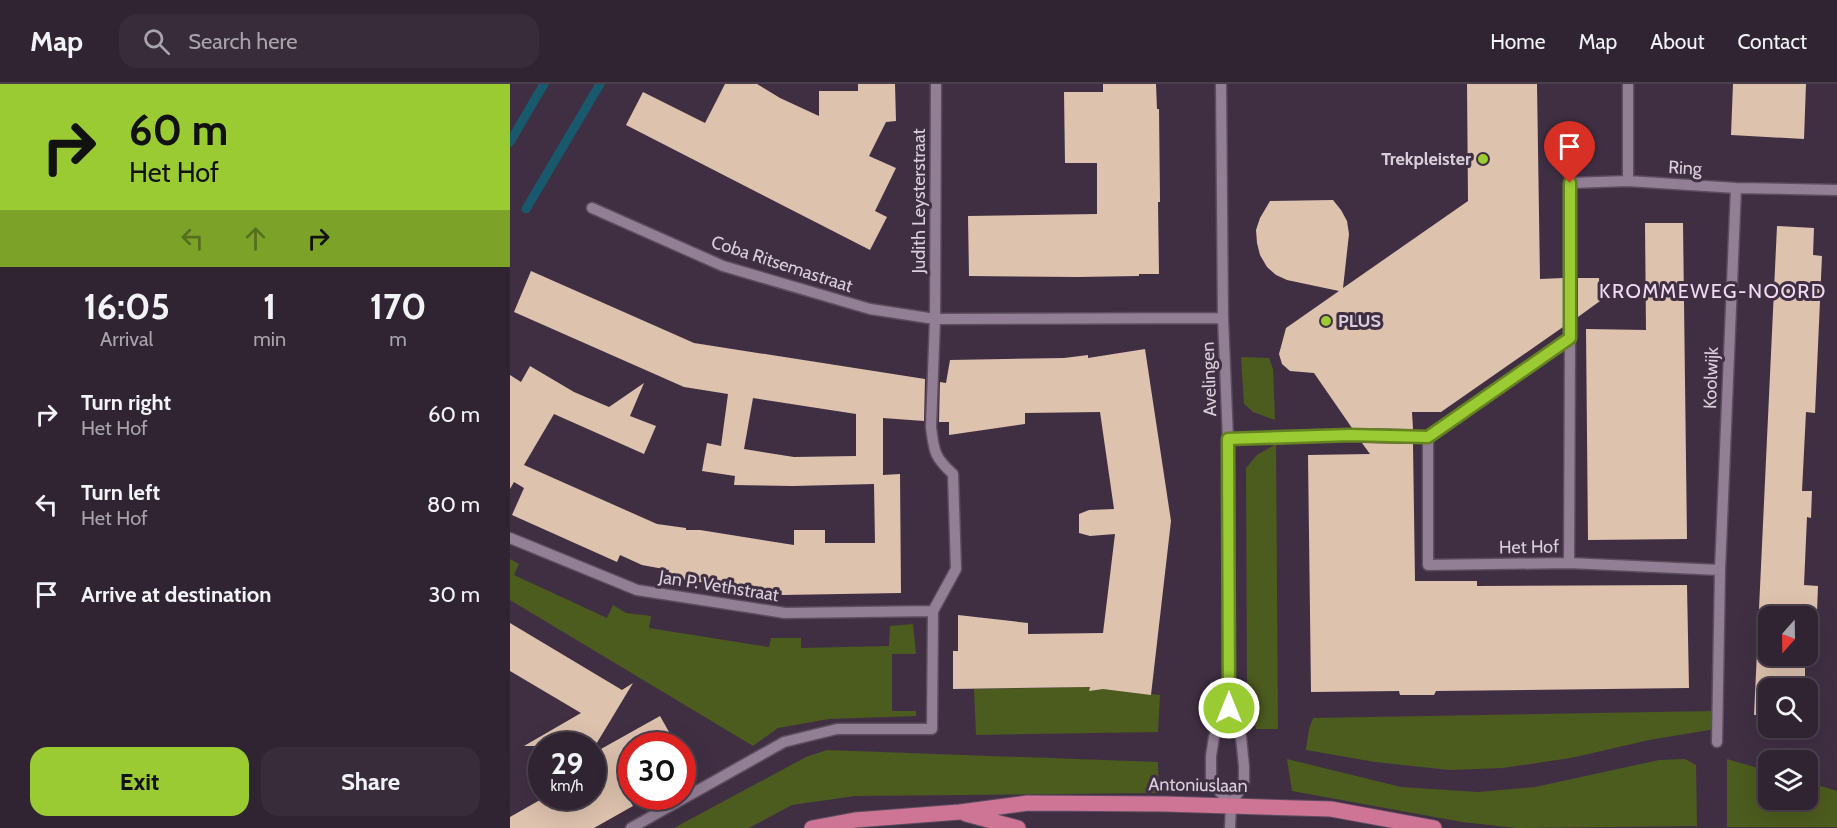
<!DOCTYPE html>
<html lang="en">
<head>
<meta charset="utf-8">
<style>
  body { margin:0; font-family:Cabin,sans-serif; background:#382b3a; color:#f1f3f6; height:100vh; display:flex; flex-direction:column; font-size:22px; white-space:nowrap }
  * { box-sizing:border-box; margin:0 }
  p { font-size:20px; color:#a8a4ac }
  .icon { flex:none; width:33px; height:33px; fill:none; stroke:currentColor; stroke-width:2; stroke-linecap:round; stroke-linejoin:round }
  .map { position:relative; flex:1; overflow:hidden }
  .sheet { display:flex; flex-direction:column; background:#302332; width:510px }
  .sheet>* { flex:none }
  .guide { background:#9bcb33; color:#111; overflow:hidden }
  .needle { width:39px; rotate:200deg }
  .tools { position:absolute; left:1248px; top:522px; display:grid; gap:12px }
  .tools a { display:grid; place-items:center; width:60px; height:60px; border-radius:12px; background:#302332; box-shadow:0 6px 24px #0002,0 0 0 2px #4b404d; font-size:30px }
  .speed { position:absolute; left:18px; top:648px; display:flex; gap:12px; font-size:30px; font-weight:700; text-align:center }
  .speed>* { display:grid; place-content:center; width:78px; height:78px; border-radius:50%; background:#302332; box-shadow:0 6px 24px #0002,0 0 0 2px #4b404d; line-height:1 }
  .speed small { font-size:15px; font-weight:400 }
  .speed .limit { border:9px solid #d22; background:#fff; color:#111 }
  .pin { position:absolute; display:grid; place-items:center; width:51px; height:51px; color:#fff; margin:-62px -26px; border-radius:50% 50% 50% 0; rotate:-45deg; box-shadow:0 0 6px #0007 }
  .pin .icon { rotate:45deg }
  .me { position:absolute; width:66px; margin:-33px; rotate:0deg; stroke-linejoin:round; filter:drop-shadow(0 0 4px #0008) }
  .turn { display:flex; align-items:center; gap:21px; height:126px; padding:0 30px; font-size:27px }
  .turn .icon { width:78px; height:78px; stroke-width:2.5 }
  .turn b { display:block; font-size:42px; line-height:51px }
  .lanes { display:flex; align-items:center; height:57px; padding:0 30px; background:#0003; justify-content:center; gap:30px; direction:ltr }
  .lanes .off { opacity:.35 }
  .eta { display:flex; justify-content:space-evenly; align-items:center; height:102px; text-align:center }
  .eta b { font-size:36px; font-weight:800; line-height:42px }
  .primary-button { display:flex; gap:12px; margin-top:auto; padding:12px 30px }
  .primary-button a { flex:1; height:69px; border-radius:18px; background:#9bcb33; color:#111; font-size:24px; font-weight:800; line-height:69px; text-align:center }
  .primary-button a+a { background:#382b3a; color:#f1f3f6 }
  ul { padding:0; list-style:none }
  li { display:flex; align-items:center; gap:18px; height:90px; padding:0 30px }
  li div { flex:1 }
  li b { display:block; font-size:22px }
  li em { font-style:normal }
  header { display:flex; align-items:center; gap:36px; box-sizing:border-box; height:84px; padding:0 30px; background:#302332; border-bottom:2px solid #4b404d }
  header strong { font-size:28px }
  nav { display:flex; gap:33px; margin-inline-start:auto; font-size:21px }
  .search { width:420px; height:54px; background:#382b3a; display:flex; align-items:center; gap:15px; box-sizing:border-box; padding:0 21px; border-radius:18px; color:#a8a4ac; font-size:22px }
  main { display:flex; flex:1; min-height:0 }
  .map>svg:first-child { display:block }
  .green { fill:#4c5b1e }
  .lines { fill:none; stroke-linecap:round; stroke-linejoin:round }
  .stream { stroke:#18596e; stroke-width:9 }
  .building { fill:#ddc2ae; fill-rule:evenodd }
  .minor-casing { stroke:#5c4d5e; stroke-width:13 }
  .major-casing { stroke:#5c4d5e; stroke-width:17 }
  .minor { stroke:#927e95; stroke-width:10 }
  .major { stroke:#ce7495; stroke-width:15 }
  .route-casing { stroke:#658421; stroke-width:15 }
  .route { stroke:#9bcb33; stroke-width:10 }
  .poi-dot { fill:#9bcb33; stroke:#402f43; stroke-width:2 }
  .labels { text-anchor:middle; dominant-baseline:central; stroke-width:6; stroke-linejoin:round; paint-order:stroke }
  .poi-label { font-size:18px; font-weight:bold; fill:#d9ceda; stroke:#402f43; text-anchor:end }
  .street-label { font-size:18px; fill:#d9ceda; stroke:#402f43 }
  .neighbourhood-label { font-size:20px; letter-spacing:1.5px; fill:#f1dbf4; stroke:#402f43 }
</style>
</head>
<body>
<header>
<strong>Map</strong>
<div class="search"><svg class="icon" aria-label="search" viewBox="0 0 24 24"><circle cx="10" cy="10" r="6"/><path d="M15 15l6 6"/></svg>Search here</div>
<nav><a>Home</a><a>Map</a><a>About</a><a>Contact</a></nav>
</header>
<main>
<section class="sheet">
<div class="guide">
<div class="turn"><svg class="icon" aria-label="right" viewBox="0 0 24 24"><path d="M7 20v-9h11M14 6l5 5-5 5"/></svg><div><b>60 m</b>Het Hof</div></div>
<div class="lanes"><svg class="icon off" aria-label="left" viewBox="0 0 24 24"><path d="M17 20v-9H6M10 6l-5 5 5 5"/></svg><svg class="icon off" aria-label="ahead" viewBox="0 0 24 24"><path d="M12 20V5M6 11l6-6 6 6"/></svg><svg class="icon" aria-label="right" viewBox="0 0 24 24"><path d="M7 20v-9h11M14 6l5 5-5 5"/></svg></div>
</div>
<div class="eta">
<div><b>16:05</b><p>Arrival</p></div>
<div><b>1</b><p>min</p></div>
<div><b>170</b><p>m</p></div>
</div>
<ul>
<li><svg class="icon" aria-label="right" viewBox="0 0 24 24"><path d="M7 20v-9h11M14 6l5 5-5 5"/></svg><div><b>Turn right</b><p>Het Hof</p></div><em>60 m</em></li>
<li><svg class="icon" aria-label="left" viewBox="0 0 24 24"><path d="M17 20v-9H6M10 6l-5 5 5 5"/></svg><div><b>Turn left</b><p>Het Hof</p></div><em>80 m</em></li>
<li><svg class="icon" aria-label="arrive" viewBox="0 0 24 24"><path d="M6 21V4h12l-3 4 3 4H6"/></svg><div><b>Arrive at destination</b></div><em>30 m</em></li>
</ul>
<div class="primary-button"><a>Exit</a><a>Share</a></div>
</section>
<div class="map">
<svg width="1327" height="744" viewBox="0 0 1327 744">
  <rect width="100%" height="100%" fill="#402f43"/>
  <path class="green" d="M731,273l28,1 4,11 2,51 -22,-8 -9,-8z
    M766,360l2,285h-22l-9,-38 -1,-223 11,-13z
    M0,475l9,5 -5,11 93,43 6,-13 13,8 25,3 -2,12 120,19 2,-9h30v10l88,-2 1,-20 23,-2 3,30h-24v57h24v5l-87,3 -51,9 -25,18 -243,-146z
    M580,603l-1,3 4,-3 67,8 -2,37 -182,3 -2,-46z
    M1203,627l2,18 -66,11 -78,18 -68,10 -54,2 -74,-8 -69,-12 3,-21 4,-11z
    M317,666l331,12 1,31 -304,3 -63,9 -43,23h-75l132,-71z
    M777,675l114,28 77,5 57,-5 124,-27 26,-1 11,6 1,61 -181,2 -54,-6 -170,-31z
    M1217,675l41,12v29h40v-18l29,9v36h-110z"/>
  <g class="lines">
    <path class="stream" d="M0,58l34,-58
      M16,125l74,-125"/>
  </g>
  <path class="building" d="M215,0h32l23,14 39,18v-25h39v-7h37l1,37 -10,1 -17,34 27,12 -21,43 12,6 -17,33 -244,-125 17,-33 62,31z
    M593,0h53l1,25h2l1,93h-2l1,72h-20v2l-61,1 -109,-1 -1,-60 129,-2v-51h-32l-1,-71h39z
    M957,0h70l3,195 23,-1v49l-122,85h-29l1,17 -61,-1 -38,-55 -24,-2 -8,-7 -3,-10 7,-26 53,-37 -52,-11 -11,-5 -9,-8 -7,-12 -3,-12 -1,-13 4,-12 10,-17 63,-1 8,10 6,11 2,13 -6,54 125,-87z
    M1223,0h73l-2,55 -73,-4z
    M1135,139h38l4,316 -99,1 -2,-211 60,1z
    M1267,142l37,2 -1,27 9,1 -7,157 -9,-1 -4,79h10l-1,27 -4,-1 -3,68 14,1 -1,26 -14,-1v5h-35v40h32v5l5,7v20h-37v40h40v-38h5l-3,41 -42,-2v-14h-14z
    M21,187l163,72 231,36 -1,42 -41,-3v57l17,-1 1,119 -119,2 -114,-18 1,-7 -27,-5 -22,-10 -3,7 -105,-47 12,-27 -10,-6 -4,7v-114l11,7 9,-16 44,26 35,15 35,-24 -14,33 26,10 -12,28 -90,-40 -30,51 133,59 29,4v2h14l94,15v-15h31v13h50l-1,-59 -81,2 -59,-1 1,-9 -33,-5 5,-28 14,3 7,-52 -44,-7 -170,-75zM243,314l103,16v42l-62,1 -50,-8z
    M1068,194h21l1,23 -22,16z
    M635,265l26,172 -20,174 -48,-6 -14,2 1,-4 -137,2v-38h5v-36l70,8v11l75,-1 12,-99 -25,2 -11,-3v-19l10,-4 25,-1 -14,-97 -75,1v11l-76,11v-13h-10l1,-40 6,1 4,-23 114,-2 24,-3v3z
    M852,359l51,1 2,137h62v5l210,-1 2,103 -253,3 -2,4h-34l-1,-4 -88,1 -3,-237 62,-1z
    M0,539l112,67 11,-7 -38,63h-71l57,-33 -71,-42z
    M150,632l17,30h-45v55h-2l3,5 -39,22h-84v-11l37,-21h45v-42z"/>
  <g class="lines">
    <g class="minor-casing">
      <path id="minor" d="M711,0l2,234 5,121 1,269 12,29 3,29v16l-13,23 -1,23
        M1118,0v97l108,7 101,2
        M82,124l131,58 147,43 65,10 288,-1
        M918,353v128l141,-2 1,-225
        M718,355l122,-4 78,2 142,-99v-155l58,-2
        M0,454l127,52 148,23 148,-2
        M1059,479l151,7
        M719,624l-15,29 -3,19v25l20,24
        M1207,658l3,-172 16,-382
        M121,744l153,-86 53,-13h95l1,-118 23,-42 -3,-95c-19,-17 -19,-23 -22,-47l4,-108 1,-235"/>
    </g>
    <g class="major-casing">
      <path id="major" d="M456,730l52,14
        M302,744l43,-8 105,-8 68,-9 137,1 166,5 103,19"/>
    </g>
    <use href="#minor" class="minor"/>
    <use href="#major" class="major"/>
  </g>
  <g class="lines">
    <g class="route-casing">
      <path id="route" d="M719,624l-1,-269 122,-4 78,2 142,-99v-155"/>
    </g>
    <use href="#route" class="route"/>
  </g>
  <g class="poi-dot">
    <circle cx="973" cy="75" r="6"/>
    <circle cx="816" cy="237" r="6"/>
  </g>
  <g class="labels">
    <g class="poi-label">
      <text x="961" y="75">Trekpleister</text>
      <text x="828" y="237" text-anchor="start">PLUS</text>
    </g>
    <g class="street-label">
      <text transform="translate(1175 84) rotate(3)">Ring</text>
      <text transform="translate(409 117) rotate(-90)">Judith Leysterstraat</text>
      <text transform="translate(272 180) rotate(18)">Coba Ritsemastraat</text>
      <text transform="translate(1201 294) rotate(-88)">Koolwijk</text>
      <text transform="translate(699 295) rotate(-92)">Avelingen</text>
      <text transform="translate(1019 463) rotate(-1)">Het Hof</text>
      <text transform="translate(209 502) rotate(9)">Jan P. Vethstraat</text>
      <text transform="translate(688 701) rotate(1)">Antoniuslaan</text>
    </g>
    <g class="neighbourhood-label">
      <text x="1203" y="207">KROMMEWEG-NOORD</text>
    </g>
  </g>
</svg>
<div class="tools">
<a><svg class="needle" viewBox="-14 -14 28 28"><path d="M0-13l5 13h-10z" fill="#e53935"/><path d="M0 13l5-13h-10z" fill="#a8a4ac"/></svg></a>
<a><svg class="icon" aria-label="search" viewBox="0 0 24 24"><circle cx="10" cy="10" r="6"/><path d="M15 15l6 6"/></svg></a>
<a><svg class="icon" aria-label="layers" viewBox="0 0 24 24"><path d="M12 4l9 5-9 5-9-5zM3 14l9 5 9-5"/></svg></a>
</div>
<div class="speed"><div>29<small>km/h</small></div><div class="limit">30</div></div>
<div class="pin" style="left:1060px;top:99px;background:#d93025"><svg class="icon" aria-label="arrive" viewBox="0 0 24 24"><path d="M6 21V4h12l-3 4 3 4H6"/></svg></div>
<svg class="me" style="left:719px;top:624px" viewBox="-20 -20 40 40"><circle r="17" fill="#9bcb33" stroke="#fff" stroke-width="3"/><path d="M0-11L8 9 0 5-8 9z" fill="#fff"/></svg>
</div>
</main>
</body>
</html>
